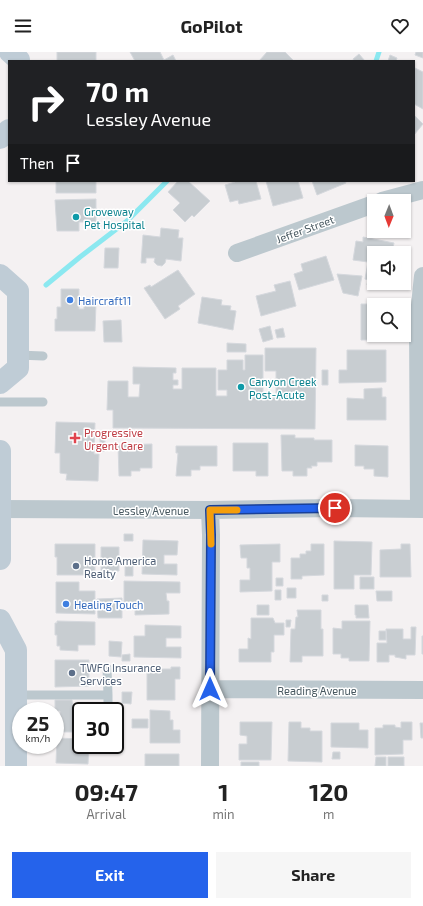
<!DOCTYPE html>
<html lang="en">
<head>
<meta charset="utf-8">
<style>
  body { margin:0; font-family:"Exo 2",sans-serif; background:#f6f6f6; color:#222; height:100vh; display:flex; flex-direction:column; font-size:15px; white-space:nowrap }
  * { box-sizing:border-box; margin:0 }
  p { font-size:13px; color:#767676 }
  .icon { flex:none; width:22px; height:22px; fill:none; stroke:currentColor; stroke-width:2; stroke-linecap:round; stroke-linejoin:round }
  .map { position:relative; height:714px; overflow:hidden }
  .sheet { display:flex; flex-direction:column; background:#fff; flex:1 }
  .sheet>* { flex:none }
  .banner { position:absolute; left:8px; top:8px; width:407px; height:122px; border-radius:0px; box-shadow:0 1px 3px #0004; background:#202124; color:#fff; overflow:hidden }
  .needle { width:26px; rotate:181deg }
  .tools { position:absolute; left:367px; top:142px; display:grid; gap:8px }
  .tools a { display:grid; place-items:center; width:44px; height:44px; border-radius:0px; background:#fff; box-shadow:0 1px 3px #0004; font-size:20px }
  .speed { position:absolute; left:12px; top:650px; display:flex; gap:8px; font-size:20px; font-weight:700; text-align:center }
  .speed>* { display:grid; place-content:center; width:52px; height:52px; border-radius:50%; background:#fff; box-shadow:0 1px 3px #0004; line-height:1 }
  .speed small { font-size:10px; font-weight:400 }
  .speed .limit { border:2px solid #111; border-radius:6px; background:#fff; color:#111 }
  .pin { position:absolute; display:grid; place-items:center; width:34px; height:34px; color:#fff; margin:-17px; border:2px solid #fff; border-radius:50%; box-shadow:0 1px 4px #0007 }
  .me { position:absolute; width:44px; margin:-22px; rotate:0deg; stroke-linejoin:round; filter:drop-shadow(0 0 3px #0008) }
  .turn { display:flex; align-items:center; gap:14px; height:84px; padding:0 12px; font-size:18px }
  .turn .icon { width:52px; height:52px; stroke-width:2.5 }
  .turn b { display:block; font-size:28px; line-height:34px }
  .then { display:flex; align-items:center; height:38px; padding:0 12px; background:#0003; gap:8px; font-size:15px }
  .eta { display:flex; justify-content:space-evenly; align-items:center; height:68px; text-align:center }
  .eta b { font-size:24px; font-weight:700; line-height:28px }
  .cta { display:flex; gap:8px; margin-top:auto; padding:8px 12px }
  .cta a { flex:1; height:46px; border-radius:0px; background:#2563eb; color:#fff; font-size:16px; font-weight:700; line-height:46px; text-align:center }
  .cta a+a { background:#f6f6f6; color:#222 }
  header { display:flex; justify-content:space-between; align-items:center; height:52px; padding:0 12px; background:#fff; font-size:18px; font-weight:700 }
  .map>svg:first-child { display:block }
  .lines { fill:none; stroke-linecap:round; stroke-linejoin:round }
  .stream { stroke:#8be8f0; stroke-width:5 }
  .building { fill:#c8cdd1; stroke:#d5d8dd }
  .service { stroke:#bcc8ce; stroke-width:9 }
  .minor { stroke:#bcc8ce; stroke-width:18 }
  .secondary { stroke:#bfccd6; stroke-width:22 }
  .route-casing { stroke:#184099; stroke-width:10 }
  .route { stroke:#2563eb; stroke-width:7 }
  .slow { stroke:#f59e0b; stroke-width:7 }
  .culture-dot { fill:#0f9aa8; stroke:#fff; stroke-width:1.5 }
  .shop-dot { fill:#3f7fe0; stroke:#fff; stroke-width:1.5 }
  .health-dot { fill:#e0444e; stroke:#fff; stroke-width:1.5 }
  .service-dot { fill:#5c6f8a; stroke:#fff; stroke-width:1.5 }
  .labels { text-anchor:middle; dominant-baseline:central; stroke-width:3; stroke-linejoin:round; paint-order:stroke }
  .culture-label { font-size:11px; fill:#0d838f; stroke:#fff; text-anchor:start }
  .street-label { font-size:11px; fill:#485860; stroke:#fff }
  .shop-label { font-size:11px; fill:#366cbe; stroke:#fff; text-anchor:start }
  .health-label { font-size:11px; fill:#be3a42; stroke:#fff; text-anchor:start }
  .service-label { font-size:11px; fill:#4e5e75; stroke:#fff; text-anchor:start }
</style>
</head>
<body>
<header><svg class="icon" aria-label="menu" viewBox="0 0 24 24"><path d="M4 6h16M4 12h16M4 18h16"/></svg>GoPilot<svg class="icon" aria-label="heart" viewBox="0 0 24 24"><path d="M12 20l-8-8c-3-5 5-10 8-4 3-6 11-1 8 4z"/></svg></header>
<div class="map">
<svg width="423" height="714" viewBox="0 0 423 714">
  <rect width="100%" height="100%" fill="#f4f1f2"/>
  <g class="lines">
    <path class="stream" d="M376,9l3,-9
      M46,233l34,-28 47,-36 40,-40"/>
  </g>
  <path class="building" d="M57,0h39v9h-39z
    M130,0h30l4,8 9,-5 3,6h-41z
    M267,0h18l9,9h-35z
    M416,0h7v6l-8,-3z
    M359,2l6,7h-11l-1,-2z
    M390,3l7,3 -1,3h-8z
    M415,16l8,4v37l-9,-5z
    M414,63l9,9 -9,11z
    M56,129h40v12h-40z
    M178,129h10l22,20 -16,16 -2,-2 -7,7 -12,-12 7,-7 -12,-11z
    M234,129h22l5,18 -22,5 -1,-4 -8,2 -5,-17 10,-3z
    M266,129h32l5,17 -30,8z
    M312,129h33l1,2 -29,12z
    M96,147v23h-17v9h-22l-2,-31z
    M161,176l18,2 -1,8h5l-2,23 -15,-2 -1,4 -3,3 -5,-1 -3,-3 1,-4h-9v5h-5l2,-28 17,2z
    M363,185l31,6 -2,10h-18v30h13l-1,6 -19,-4 1,-5 -3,-1 3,-17 -15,-2 3,-19 7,1z
    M105,196h14l-1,20h-14z
    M326,204l8,24 -35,10 -5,-16 9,-3 -2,-7z
    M178,218l17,24 -17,12 2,3 -15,10 -21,-31 6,-3 1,2z
    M337,222l25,2 -4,20 -15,-3z
    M290,229l6,25 -35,10 -5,-20 20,-5 -2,-6z
    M61,237h18v20h5v-7l12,1 -1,28h-40v-12h2v-12h4z
    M202,245l20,3 -1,5 10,1 -1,4 6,1 -3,19 -35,-7z
    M361,252h25l-12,1v30h8v5h-21z
    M121,268l1,22h-18l-1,-21z
    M270,274l3,13 -10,3 -4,-13z
    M283,276l2,9 -8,1 -2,-8z
    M227,291l19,1v8h-19z
    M265,296h51l-1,81 -202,-1v-18h-6l1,-29h20v16h11l1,-13h-7v-17l43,1v5h-3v7h5v5h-5v4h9v-21h34v28h11v-6h-9v-20h9v-10h16v10h2v-15h18v41h13v-25h-11z
    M347,298h39v32l-47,1v-13h8z
    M322,318h6v15h-6z
    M382,336v9h4v23h-39v-22l17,1v-10z
    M56,370l39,1 -1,31h5l-1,27 -32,-1 1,-6 -7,-1v-20h-5z
    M281,383h14v3h19v2h18v22h-15v4h-6l1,2h-5v8h-14v-5h-11z
    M100,385h5v14l-5,1z
    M233,391h35v33h-12v-5h-23z
    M152,392v24h-12v3h-9v5h-12l-1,-31z
    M355,393l33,1v31l-14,-1v-7h-10v-3h-9z
    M176,394h41v20h-17v4h-9v6h-15l2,-23h-2z
    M124,482h9v7h-9z
    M143,488l35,1 -1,14h-13v9h13v11l-35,-1z
    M334,489l38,1 -1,33h-17v14h-20z
    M55,492h40v31h-38v-18h-2z
    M280,492v18h-8v29l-32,1v-12h10v-12h-3v-10h-6l-1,-13z
    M311,492h13v31l-22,1v3h-11v-21h9v-4h6v-3h5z
    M401,492h9l1,33h-31v-27l21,-1z
    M101,495h18v24h-18z
    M125,514h8v10h-8z
    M360,525h14v12h-14z
    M276,526h7v8h-7z
    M124,529l56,1v11h-14l1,8h2v13l-34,1v-13h-11z
    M56,530h23v9h16v23l-39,-1z
    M287,536h9v10h-9z
    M275,538h6v10h-6z
    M376,539h16v10h-15z
    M322,543h6v6h-6z
    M122,546v20h-24l-1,-19z
    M257,553h12v10h-12z
    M355,553h13l1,13h-13v-3h-1z
    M297,558h24v19h2v27h-21v6h-12l1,-33h4l1,-12h2z
    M251,566h22l2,5h9v12h-10v17h-3v10h-32v-13h9v-11l3,1z
    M286,568h5l-1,7h-4z
    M57,569l38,1v23h-17v6l-18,-1v-4h-3v-11h-2v-12h2z
    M342,569h28l-1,40h-20v-3h-8v-4h-8v-26l9,1z
    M145,573l36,1v12h-15v9h15v11l-47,-1v-21h11z
    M411,575h5l-1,28h-9v4l-11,-2v-2h-6v7h-12v-19h10l-1,-14h17v10h8z
    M379,579h7v9h-7z
    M422,584h1v18h-1z
    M109,589l13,1 -1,15 -12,-1z
    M130,602v7h-8v-6z
    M55,608h34v26l-34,1z
    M171,615h9v12h-5v21h-28v-31h24z
    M122,640h10l-1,12 -9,-1z
    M55,648h17l1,8h21v3h-13v21h-21v-21h-5z
    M150,658l20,1v9h3v10h7v13h-30z
    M132,667h16v9h-16z
    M240,670h32l-1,38h-32v-16h8v-8l-7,-1z
    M289,670h12v6h9v3h12v31l-34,-1z
    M401,670h11v18h-9v14l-28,1v-27h8v-3h12v2l6,1z
    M331,671h28v7h9v18l-37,-1z
    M420,671h3v15h-2z
    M57,686l24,1v6h8l-1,19 -32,-1z
    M115,687h3v7l-16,-1h13z
    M333,700h7v7h-8z
    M145,702h34v12h-34z
    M376,705h10v9h-11z
    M388,705h16v9h-16z
    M241,710h18v4h-18z"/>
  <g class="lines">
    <path class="service" d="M18,303l25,1
      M0,350h43
      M16,643h92l-1,-27
      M108,643v16"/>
    <path class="minor" d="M382,149l41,-11
      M237,201l137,-49
      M0,457l210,1 125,-2 88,1
      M419,457l-1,-184 5,-49
      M210,637l213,1
      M210,714l1,-231 -1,-25"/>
    <path class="secondary" d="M10,0l9,8v1
      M0,86l9,-8
      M0,223l18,16v77l-18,15
      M0,399v108
      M0,568l16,30v116"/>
  </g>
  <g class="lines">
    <g class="route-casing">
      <path id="route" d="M210,637l1,-154 -1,-25 125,-2"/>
    </g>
    <use href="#route" class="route"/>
    <path class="slow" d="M211,492l-1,-34h27"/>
  </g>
  <g class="culture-dot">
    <circle cx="76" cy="165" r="4"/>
    <circle cx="241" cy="335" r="4"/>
  </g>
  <g class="shop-dot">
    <circle cx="70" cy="248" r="4"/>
    <circle cx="66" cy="552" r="4"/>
  </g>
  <path class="health-dot" d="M73 380h4v4h4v4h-4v4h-4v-4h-4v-4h4z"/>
  <g class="service-dot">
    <circle cx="76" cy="514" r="4"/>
    <circle cx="72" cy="621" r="4"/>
  </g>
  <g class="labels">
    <g class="culture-label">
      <text x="84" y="159">Groveway<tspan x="84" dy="13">Pet Hospital</tspan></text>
      <text x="249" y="329">Canyon Creek<tspan x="249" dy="13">Post-Acute</tspan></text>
    </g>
    <g class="street-label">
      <text transform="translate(305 177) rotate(-20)">Jeffer Street</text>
      <text x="151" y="458">Lessley Avenue</text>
      <text x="317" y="638">Reading Avenue</text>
    </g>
    <g class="shop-label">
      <text x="78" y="248">Haircraft11</text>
      <text x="74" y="552">Healing Touch</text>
    </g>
    <g class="health-label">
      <text x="84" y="380">Progressive<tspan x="84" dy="13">Urgent Care</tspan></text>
    </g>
    <g class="service-label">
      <text x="84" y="508">Home America<tspan x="84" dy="13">Realty</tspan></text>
      <text x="80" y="615">TWFG Insurance<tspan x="80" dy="13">Services</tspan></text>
    </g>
  </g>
</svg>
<div class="tools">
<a><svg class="needle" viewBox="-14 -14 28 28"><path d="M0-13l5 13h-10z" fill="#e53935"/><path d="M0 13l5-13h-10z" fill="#767676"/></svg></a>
<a><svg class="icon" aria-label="sound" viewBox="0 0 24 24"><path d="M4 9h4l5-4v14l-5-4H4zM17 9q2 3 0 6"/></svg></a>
<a><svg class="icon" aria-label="search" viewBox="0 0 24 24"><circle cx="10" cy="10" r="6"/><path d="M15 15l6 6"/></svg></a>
</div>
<div class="speed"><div>25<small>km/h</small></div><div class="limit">30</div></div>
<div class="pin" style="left:335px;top:456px;background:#d93025"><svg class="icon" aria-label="arrive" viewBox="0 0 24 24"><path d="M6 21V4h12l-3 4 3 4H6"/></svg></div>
<svg class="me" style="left:210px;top:637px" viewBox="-20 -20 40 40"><path d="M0-17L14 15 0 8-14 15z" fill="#2563eb" stroke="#fff" stroke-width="4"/></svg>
<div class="banner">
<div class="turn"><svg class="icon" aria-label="right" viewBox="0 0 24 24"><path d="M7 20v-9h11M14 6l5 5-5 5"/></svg><div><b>70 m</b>Lessley Avenue</div></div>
<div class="then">Then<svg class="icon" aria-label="arrive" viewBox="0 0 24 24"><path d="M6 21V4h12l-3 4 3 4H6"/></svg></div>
</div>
</div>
<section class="sheet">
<div class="eta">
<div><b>09:47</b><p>Arrival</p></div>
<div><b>1</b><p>min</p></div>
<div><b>120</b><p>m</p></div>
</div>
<div class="cta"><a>Exit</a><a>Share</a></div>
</section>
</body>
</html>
